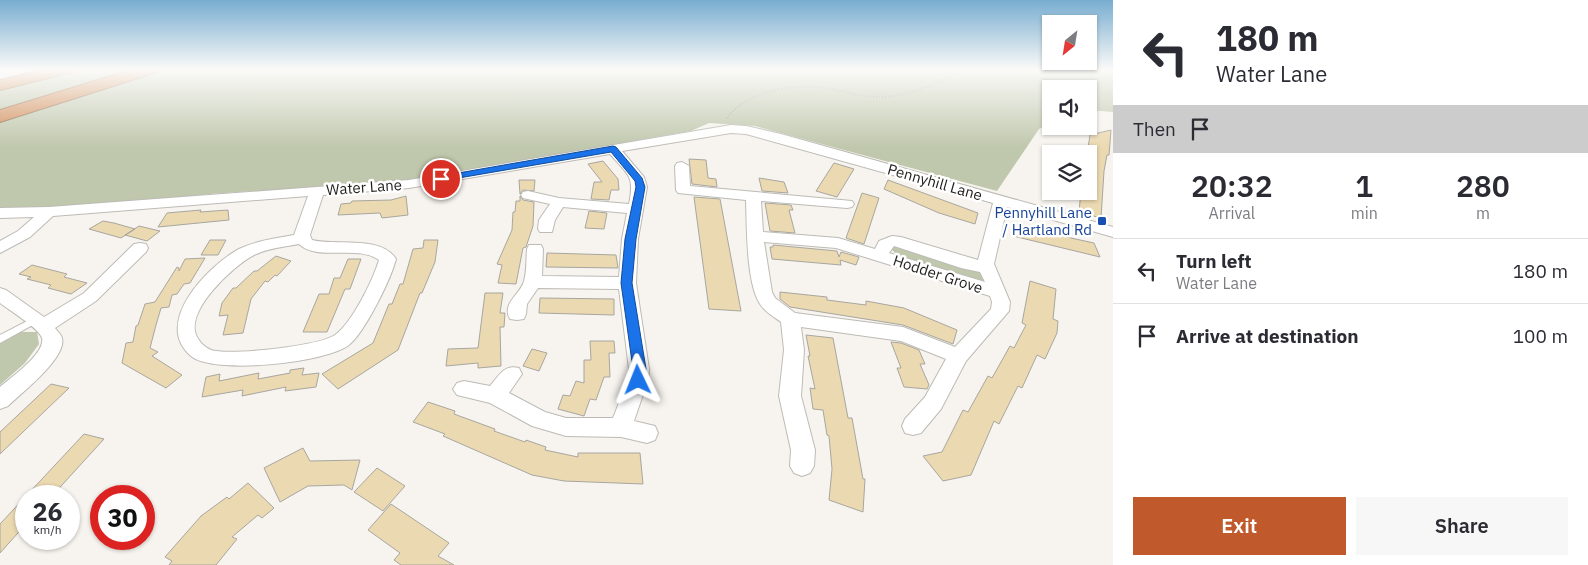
<!DOCTYPE html>
<html lang="en">
<head>
<meta charset="utf-8">
<style>
  body { margin:0; font-family:"IBM Plex Sans",sans-serif; background:#f7f7f7; color:#2b2b33; height:100vh; display:flex; flex-direction:column; font-size:19px; white-space:nowrap }
  * { box-sizing:border-box; margin:0 }
  p { font-size:16px; color:#7c7c81 }
  .icon { flex:none; width:28px; height:28px; fill:none; stroke:currentColor; stroke-width:2; stroke-linecap:round; stroke-linejoin:round }
  .map { position:relative; flex:1; overflow:hidden }
  .drawer { display:flex; flex-direction:column; background:#fff; width:475px }
  .drawer>* { flex:none }
  .banner { background:#fff; color:#2b2b33; overflow:hidden }
  .needle { width:32px; rotate:210deg }
  .controls { position:absolute; left:1042px; top:15px; display:grid; gap:10px }
  .controls a { display:grid; place-items:center; width:55px; height:55px; border-radius:0px; background:#fff; box-shadow:0 1px 4px #0004; font-size:25px }
  .speed { position:absolute; left:15px; top:485px; display:flex; gap:10px; font-size:25px; font-weight:700; text-align:center }
  .speed>* { display:grid; place-content:center; width:65px; height:65px; border-radius:50%; background:#fff; box-shadow:0 1px 4px #0004; line-height:1 }
  .speed small { font-size:12px; font-weight:400 }
  .speed .limit { border:8px solid #d22; background:#fff; color:#111 }
  .pin { position:absolute; display:grid; place-items:center; width:42px; height:42px; color:#fff; margin:-21px; border:2px solid #fff; border-radius:50%; box-shadow:0 1px 5px #0007 }
  .me { position:absolute; width:55px; margin:-28px; rotate:358deg; stroke-linejoin:round; filter:drop-shadow(0 0 4px #0008) }
  .turn { display:flex; align-items:center; gap:18px; height:105px; padding:0 20px; font-size:22px }
  .turn .icon { width:65px; height:65px; stroke-width:2.5 }
  .turn b { display:block; font-size:35px; line-height:42px }
  .then { display:flex; align-items:center; height:48px; padding:0 20px; background:#0003; gap:10px; font-size:19px }
  .eta { display:flex; justify-content:space-evenly; align-items:center; height:85px; text-align:center }
  .eta b { font-size:30px; font-weight:600; line-height:35px }
  .primary-button { display:flex; gap:10px; margin-top:auto; padding:10px 20px }
  .primary-button a { flex:1; height:58px; border-radius:0px; background:#c05a2c; color:#fff; font-size:20px; font-weight:600; line-height:58px; text-align:center }
  .primary-button a+a { background:#f7f7f7; color:#2b2b33 }
  ul { padding:0; list-style:none }
  li { display:flex; align-items:center; gap:15px; height:65px; padding:0 20px; border-top:1px solid #e1e1e2 }
  li div { flex:1 }
  li b { display:block; font-size:19px }
  li em { font-style:normal }
  main { display:flex; flex:1; min-height:0 }
  .map>svg:first-child { display:block }
  .green { fill:#bfc7ac }
  .building { fill:#ebd9b1; stroke:#a8a6a0 }
  .lines { fill:none; stroke-linecap:round; stroke-linejoin:round }
  .lane-casing { stroke:#bdbbb5; stroke-width:2 }
  .street-casing { stroke:#bdbbb5; stroke-width:2 }
  .highway-casing { stroke:#916440; stroke-width:2 }
  .path { stroke:#8f8d8a; stroke-width:2; stroke-dasharray:0.5 2.5; stroke-linecap:butt }
  .lane { fill:#fff; fill-rule:evenodd }
  .street { fill:#fff; fill-rule:evenodd }
  .highway { fill:#cf8953; fill-rule:evenodd }
  .route { fill:#1a73e8; stroke:#114b97 }
  .transit-dot { fill:#1a4fb4; stroke:#fff; stroke-width:2 }
  .labels { text-anchor:middle; dominant-baseline:central; stroke-width:5; stroke-linejoin:round; paint-order:stroke }
  .street-label { font-size:15px; fill:#1f1e1c; stroke:#fff }
  .transit-label { font-size:15px; fill:#164399; stroke:#fff; text-anchor:end }
</style>
</head>
<body>
<main>
<div class="map">
<svg width="1113" height="565" viewBox="0 0 1113 565">
  <rect width="100%" height="100%" fill="#f7f4ef"/>
  <path class="green" d="M84,69h54l-138,42v-21z
    M163,69h950v43l-24,-2v-21h-38v34l-12,6 -42,62 -242,-65 -46,-3 -18,8 -277,49 -204,14 -119,13 -91,2v-89z
    M896,245l82,25 7,5 1,4 -4,3 -82,-25 -8,-7v-3z
    M21,332h16l2,12 -14,19 -25,22v-41z"/>
  <path class="building" d="M1111,130l-2,25h-2l-3,16 -3,47 -22,-6 2,-21h8l-2,-37 3,-19z
    M689,159l17,1 2,18 8,1 1,8 -25,-3z
    M603,161l15,18 1,11h-8l-2,10 -18,-1 3,-17h8l-14,-18z
    M834,163l20,6 -17,28 -21,-6z
    M759,178l25,4 4,11 -26,-2z
    M519,180h16l-1,11 -11,-1 -3,4z
    M888,180l90,33 -3,11 -36,-11 -55,-24z
    M862,193l17,5 -15,46 -18,-6z
    M406,196l2,19 -26,3 -2,-5 -42,2 3,-11 10,-1 1,-2 39,-1z
    M520,196l3,4 11,2 -1,24 -7,21 -3,1 -7,36 -18,-1 4,-18 -5,-1 15,-34 1,-18h2l1,-11h4z
    M694,197l26,2 21,112 -32,-2z
    M765,203l26,2 2,5h-4l6,23 -25,-2z
    M201,210l-1,2 28,-2 1,10 -71,7 9,-14z
    M589,211l18,2 -3,16 -19,-1z
    M103,221l11,2 21,6 -14,9 -32,-9z
    M1014,224l34,9 46,10 6,14 -87,-21z
    M139,226l21,5 -13,10 -22,-6z
    M210,240h16l-8,15h-17z
    M424,240h14l-3,22 -13,31h-2l-22,57 -60,39 -16,-15 51,-31 16,-39h3l8,-20h3l10,-35 10,-1z
    M773,245l64,6 2,6 2,-5 18,5 -3,8 -16,-5 1,5 -69,-6 -2,-12h3z
    M547,253l69,2 2,13 -72,-1z
    M276,256l15,5 -14,15 -2,-1 -7,7 -3,-1 -14,18 -8,34 -20,2 5,-20 -9,1 3,-13 11,-15h3l18,-17h3z
    M205,258l-15,25 -6,1 -7,10 -5,1 -3,12 -8,1 -5,17 -6,23 8,4 -6,4 30,19 -16,13 -44,-25 4,-20 7,-1 3,-16 2,-1 7,-21 10,-2 22,-35 2,1v3l6,-12z
    M348,259h13l-11,30h-5l-18,43h-24l16,-38h10l5,-16h6z
    M32,265l35,9 -3,3 23,6 -16,11 -23,-6 3,-3 -24,-6 4,-2 -12,-3z
    M1030,281l26,8 -3,30 5,2 -1,12 -12,26 -8,-4 -15,33 -4,-2 -19,38 -5,-3 -23,54 -28,6 -20,-25 19,-4 21,-42 5,2 20,-36 4,2 18,-32 4,2 12,-23 -4,-2z
    M780,292l47,5v3l39,5v-4l38,7 53,22 -4,14 -50,-19 -113,-18 -10,-8z
    M485,293h18l-3,20h5l-1,14h-4l1,39 -23,2v-5l-32,3 2,-17 30,-1z
    M540,298l74,1v16l-75,-2z
    M806,335l27,3 15,80h4l11,61h2l-2,33 -34,-12 3,-31 -3,-33 -2,-1 -4,-25 -10,-1 -3,-21 5,1 -7,-33h2z
    M590,341h24l1,12h-6l1,24h-6l-8,23 -6,-1 -6,17 -26,-7 5,-14 7,1 6,-15 8,2v-23h7z
    M891,342l10,1 18,7 6,14h-5l9,21 -2,4 -23,-2 -7,-19h4z
    M532,349l15,4 -8,18 -16,-5z
    M304,368l-2,7 17,-2 -3,14 -31,4 1,-4 -44,9 1,-6 -41,7 4,-20 14,-3 -1,7 40,-8 -1,6 32,-6v-3z
    M51,384l18,4 -69,66v-22z
    M428,402l27,9 -1,3 41,15 -1,2 31,11 1,-2 20,7 -1,3 33,7v-4h62l3,31 -79,-3 -32,-6 -89,-39 2,-2 -32,-12z
    M84,434l20,5 -52,57h-26v28l-26,29v-29z
    M303,448l7,13 50,-1 -8,30 -8,-5 -36,1 -28,16 -16,-34z
    M377,468l28,18 -22,25 -29,-19z
    M248,483l26,25 -12,10 -4,-3 -26,22 5,2 -21,26h-47l3,-4 -7,-4 36,-41 26,-19 2,2z
    M391,504l58,39 -11,13 16,9h-53l-7,-5 6,-7 -32,-23z"/>
  <g class="lines">
    <g class="lane-casing">
      <path id="lane" d="M35,317l3,1 2,2 -2,2 -38,21v-8z"/>
    </g>
    <g class="street-casing">
      <path id="street" d="M731,125l15,1 35,8 332,93v10l-106,-30 -13,57 16,38 -1,9 -43,50 -25,48 -20,24 -8,2 -8,-2 -3,-7 3,-7 20,-22 21,-38 -45,-18 -100,-14 3,23 -3,46 14,54 -1,16 -4,7 -8,3 -8,-3 -4,-7 1,-16 -12,-54 5,-46 -3,-28c-7,-5 -16,-10 -21,-18 -14,-21 -13,-78 -14,-104l-68,-7 -2,-3 -1,-24 2,-3 5,-1 7,4 1,20 162,15 2,3 -2,3 -5,1 -86,-7 2,31 75,6 37,11 4,-8 13,-5 9,1 77,23 15,-57 -247,-69 -15,-1 -109,18 22,26 3,10 -9,52 -2,44 13,86 -1,11 -14,41 21,5 3,7 -3,7 -8,3 -26,-6 -55,-1 -34,-10 -42,-23 -33,-8 -4,-6 4,-6 7,-2 26,5c9,-10 14,-22 29,-18l3,6 -13,19 36,19 21,6h47l15,-38 1,-11 -10,-80 -81,-1 -11,16 -1,10 -2,5 -7,1 -7,-1c-9,-16 11,-25 14,-38 3,-10 2,-22 3,-32l2,-4h12l2,4 -1,27 77,1 3,-38 5,-26 -64,-6 -8,13 -3,12h-12l-2,-3 1,-9 11,-16 -27,-6 -2,-3 2,-3 5,-1 31,7 70,6c6,-29 -1,-29 -19,-50l-201,34 -86,7 -13,40 2,5c24,6 69,-5 84,19 -5,20 -31,73 -47,86 -23,18 -136,30 -158,11 -39,-33 17,-90 48,-107 17,-8 37,-11 55,-14l14,-39 -255,20 -23,21 -30,16v-12l18,-10 16,-14 -34,1v-10l49,-1 360,-27zM764,242l72,6 154,48 2,6 -1,7 -36,38 -52,-20 -108,-14 -20,-15 -3,-6zM299,244c19,18 58,0 80,16 -6,20 -27,63 -44,75 -16,11 -106,21 -124,15 -4,-2 -10,-6 -12,-10 -20,-25 35,-75 55,-85 14,-7 30,-8 45,-11zM894,246l67,22 19,4 5,10 -96,-29z
        M140,243l6,1 2,4 -2,4 -50,49 -41,27c2,3 6,6 7,10 5,20 -41,55 -54,68l-8,3v-22c10,-9 46,-34 42,-49 -3,-10 -33,-28 -42,-35v-15l6,2 38,27 40,-24 50,-49z"/>
    </g>
    <g class="highway-casing">
      <path id="highway" d="M46,69h28l-2,3 -72,18v-10z
        M134,69h25l-2,3 -157,50v-12z"/>
    </g>
    <path class="path" d="M727,118c20,-27 66,-35 99,-30 19,3 37,10 56,9 26,-1 50,-11 73,-23l2,-5"/>
    <use href="#lane" class="lane"/>
    <use href="#street" class="street"/>
    <use href="#highway" class="highway"/>
  </g>
  <linearGradient id="sky" x2="0" y2="1"><stop stop-color="#78add0"/><stop offset="0.47" stop-color="#fbfaf8"/><stop offset="1" stop-color="#fbfaf8" stop-opacity="0"/></linearGradient>
  <rect width="1113" height="148" fill="url(#sky)"/>
  <path class="route" d="M613,146l3,1 26,31 3,9 -9,52 -4,44 14,86 -3,15 -5,1 -5,-1 -1,-4 1,-11 -12,-86 4,-44 11,-52 -1,-6 -24,-29 -170,29 -4,-2 4,-3z"/>
  <rect class="transit-dot" x="1097" y="216" width="10" height="10" rx="2.5"/>
  <g class="labels">
    <g class="street-label">
      <text transform="translate(935 182) rotate(16)">Pennyhill Lane</text>
      <text transform="translate(364 187) rotate(-4)">Water Lane</text>
      <text transform="translate(938 274) rotate(18)">Hodder Grove</text>
    </g>
    <g class="transit-label">
      <text x="1092" y="212">Pennyhill Lane<tspan x="1092" dy="17">/ Hartland Rd</tspan></text>
    </g>
  </g>
</svg>
<div class="controls">
<a><svg class="needle" viewBox="-14 -14 28 28"><path d="M0-13l5 13h-10z" fill="#e53935"/><path d="M0 13l5-13h-10z" fill="#7c7c81"/></svg></a>
<a><svg class="icon" aria-label="sound" viewBox="0 0 24 24"><path d="M4 9h4l5-4v14l-5-4H4zM17 9q2 3 0 6"/></svg></a>
<a><svg class="icon" aria-label="layers" viewBox="0 0 24 24"><path d="M12 4l9 5-9 5-9-5zM3 14l9 5 9-5"/></svg></a>
</div>
<div class="speed"><div>26<small>km/h</small></div><div class="limit">30</div></div>
<div class="pin" style="left:441px;top:179px;background:#d93025"><svg class="icon" aria-label="arrive" viewBox="0 0 24 24"><path d="M6 21V4h12l-3 4 3 4H6"/></svg></div>
<svg class="me" style="left:638px;top:380px" viewBox="-20 -20 40 40"><path d="M0-17L14 15 0 8-14 15z" fill="#1a73e8" stroke="#fff" stroke-width="4"/></svg>
</div>
<section class="drawer">
<div class="banner">
<div class="turn"><svg class="icon" aria-label="left" viewBox="0 0 24 24"><path d="M17 20v-9H6M10 6l-5 5 5 5"/></svg><div><b>180 m</b>Water Lane</div></div>
<div class="then">Then<svg class="icon" aria-label="arrive" viewBox="0 0 24 24"><path d="M6 21V4h12l-3 4 3 4H6"/></svg></div>
</div>
<div class="eta">
<div><b>20:32</b><p>Arrival</p></div>
<div><b>1</b><p>min</p></div>
<div><b>280</b><p>m</p></div>
</div>
<ul>
<li><svg class="icon" aria-label="left" viewBox="0 0 24 24"><path d="M17 20v-9H6M10 6l-5 5 5 5"/></svg><div><b>Turn left</b><p>Water Lane</p></div><em>180 m</em></li>
<li><svg class="icon" aria-label="arrive" viewBox="0 0 24 24"><path d="M6 21V4h12l-3 4 3 4H6"/></svg><div><b>Arrive at destination</b></div><em>100 m</em></li>
</ul>
<div class="primary-button"><a>Exit</a><a>Share</a></div>
</section>
</main>
</body>
</html>
